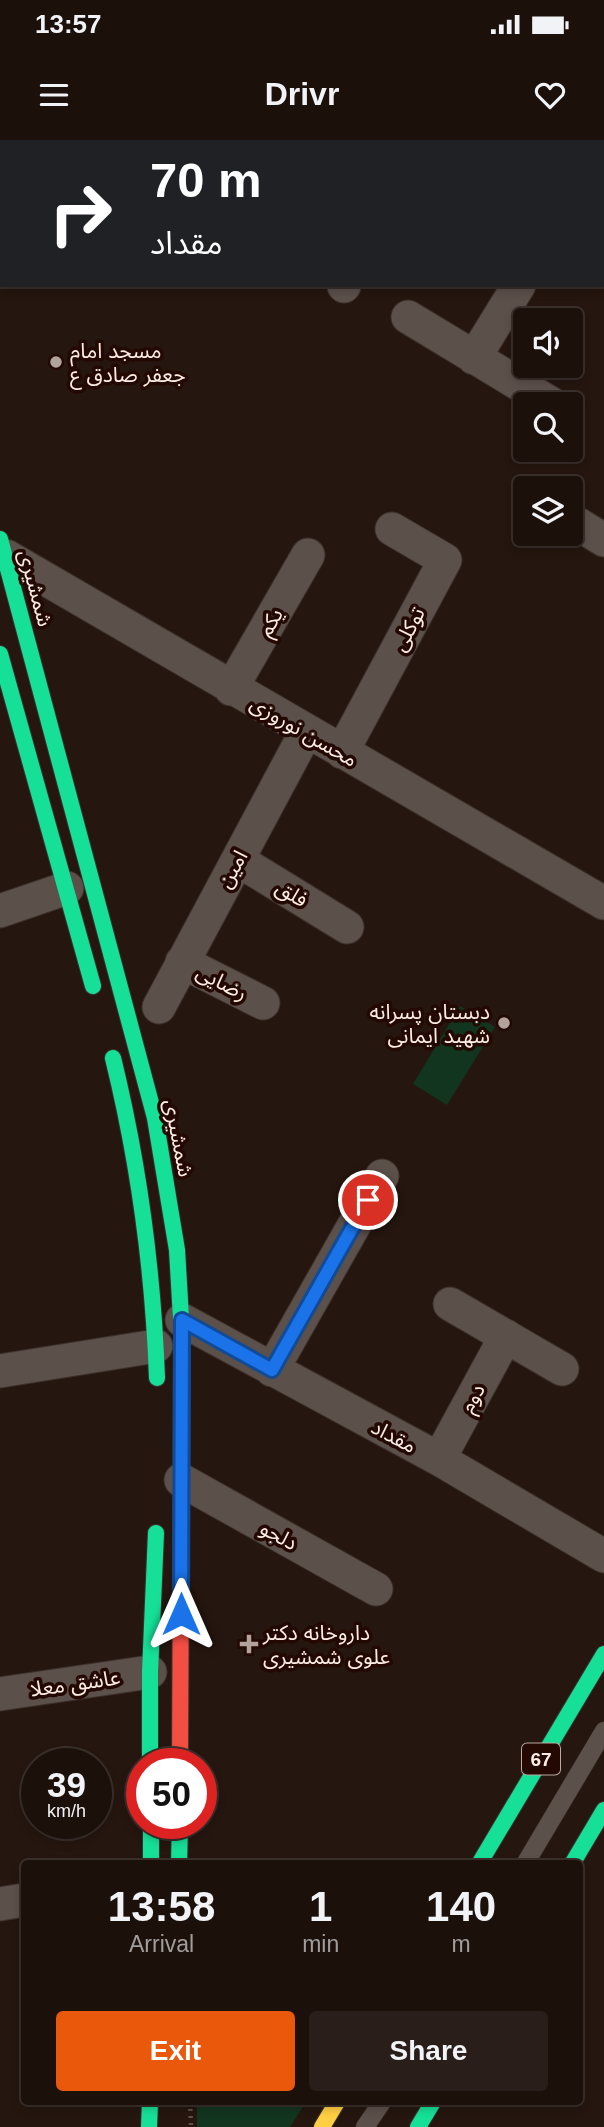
<!DOCTYPE html>
<html lang="en">
<head>
<meta charset="utf-8">
<style>
  body { margin:0; font-family:Helvetica,"Noto Sans Arabic",sans-serif; background:#291e19; color:#f1f3f6; height:100vh; display:flex; flex-direction:column; font-size:26px; white-space:nowrap }
  * { box-sizing:border-box; margin:0 }
  p { font-size:23px; color:#a09d9d }
  .icon { flex:none; width:38px; height:38px; fill:none; stroke:currentColor; stroke-width:2; stroke-linecap:round; stroke-linejoin:round }
  .map { position:relative; flex:1; overflow:hidden }
  .sheet { position:absolute; left:21px; top:1720px; width:562px; height:245px; display:flex; flex-direction:column; background:#1c100b; border-radius:7px; box-shadow:0 4px 10px #0003,0 0 0 2px #3a302c }
  .sheet>* { flex:none }
  .banner { position:absolute; left:0px; top:0px; width:606px; height:147px; box-shadow:0 4px 10px #0003,0 0 0 2px #3a302c; background:#202124; color:#fff; overflow:hidden }
  .fabs { position:absolute; left:513px; top:168px; display:grid; gap:14px }
  .fabs a { display:grid; place-items:center; width:70px; height:70px; border-radius:7px; background:#1c100b; box-shadow:0 4px 10px #0003,0 0 0 2px #3a302c; font-size:35px }
  .speed { position:absolute; left:21px; top:1608px; display:flex; gap:14px; font-size:35px; font-weight:700; text-align:center }
  .speed>* { display:grid; place-content:center; width:91px; height:91px; border-radius:50%; background:#1c100b; box-shadow:0 4px 10px #0003,0 0 0 2px #3a302c; line-height:1 }
  .speed small { font-size:18px; font-weight:400 }
  .speed .limit { border:10px solid #d22; background:#fff; color:#111 }
  .pin { position:absolute; display:grid; place-items:center; width:60px; height:60px; color:#fff; margin:-30px; border:4px solid #fff; border-radius:50%; box-shadow:0 2px 7px #0007 }
  .me { position:absolute; width:77px; margin:-38px; rotate:0deg; stroke-linejoin:round; filter:drop-shadow(0 0 5px #0008) }
  .turn { display:flex; align-items:center; gap:24px; height:147px; padding:0 35px; font-size:32px }
  .turn .icon { width:91px; height:91px; stroke-width:2.5 }
  .turn b { display:block; font-size:49px; line-height:60px }
  .eta { display:flex; justify-content:space-evenly; align-items:center; height:119px; text-align:center }
  .eta b { font-size:42px; font-weight:700; line-height:49px }
  .cta { display:flex; gap:14px; margin-top:auto; padding:14px 35px }
  .cta a { flex:1; height:80px; border-radius:7px; background:#ea580c; color:#fff; font-size:28px; font-weight:700; line-height:80px; text-align:center }
  .cta a+a { background:#291e19; color:#f1f3f6 }
  .status { display:flex; justify-content:space-between; align-items:center; height:49px; padding:0 35px; background:#1c100b; direction:ltr }
  .status svg { height:19px; fill:currentColor }
  header { display:flex; justify-content:space-between; align-items:center; height:91px; padding:0 35px; background:#1c100b; font-size:32px; font-weight:700 }
  .map>svg:first-child { display:block }
  .green { fill:#12351f }
  .lines { fill:none; stroke-linecap:round; stroke-linejoin:round }
  .lane-casing { stroke:#3d312d; stroke-width:19 }
  .street-casing { stroke:#3d312d; stroke-width:35 }
  .fast-casing { stroke:#3d312d; stroke-width:18 }
  .slow-casing { stroke:#3d312d; stroke-width:18 }
  .jam-casing { stroke:#3d312d; stroke-width:18 }
  .path { stroke:#5c504a; stroke-width:4.5; stroke-dasharray:2 5; stroke-linecap:butt }
  .lane { stroke:#5c504b; stroke-width:18 }
  .street { stroke:#5c504b; stroke-width:33 }
  .fast { stroke:#16e098; stroke-width:16 }
  .slow { stroke:#ffcf43; stroke-width:16 }
  .jam { stroke:#f24e42; stroke-width:16 }
  .route-casing { stroke:#114b97; stroke-width:18 }
  .route { stroke:#1a73e8; stroke-width:12 }
  .poi-dot { fill:#b1a29b; stroke:#230901; stroke-width:2.5 }
  .labels { text-anchor:middle; dominant-baseline:central; stroke-width:7; stroke-linejoin:round; paint-order:stroke }
  .shield { fill:#230901; stroke:#bca9a1; stroke-width:2 }
  .shield-label { font-size:19px; font-weight:bold; fill:#fdede6 }
  .poi-label { font-size:21px; fill:#fdede6; stroke:#230901; text-anchor:start }
  .street-label { font-size:21px; fill:#fdede6; stroke:#230901 }
</style>
</head>
<body>
<div class="status"><b>13:57</b><svg viewBox="0 0 49 12"><path d="M0 12V9h3v3zM5 12V6h3v6zM10 12V3h3v9zM15 12V0h3v12zM26 1h20v11H26zM47 4h2v5h-2z"/></svg></div>
<header><svg class="icon" aria-label="menu" viewBox="0 0 24 24"><path d="M4 6h16M4 12h16M4 18h16"/></svg>Drivr<svg class="icon" aria-label="heart" viewBox="0 0 24 24"><path d="M12 20l-8-8c-3-5 5-10 8-4 3-6 11-1 8 4z"/></svg></header>
<div class="map">
<svg width="604" height="1987" viewBox="0 0 604 1987">
  <rect width="100%" height="100%" fill="#25160f"/>
  <path class="green" d="M460,866l35,21 -48,78 -34,-21z
    M197,1962h109l-16,25h-93z"/>
  <g class="lines">
    <g class="lane-casing">
      <path id="lane" d="M525,1724l79,-133
        M365,1987l17,-25"/>
    </g>
    <g class="street-casing">
      <path id="street" d="M584,0l3,2
        M80,2v-2
        M202,2l1,-2
        M350,2l1,-2
        M0,53l2,-1
        M344,145v1
        M408,177l144,87
        M474,218l45,-73
        M578,384l26,16
        M6,416l598,347
        M231,549l77,-134
        M342,612l103,-192 -53,-31
        M238,720l109,67
        M0,771l67,-23
        M182,822l81,41
        M159,867l147,-275
        M450,1164l112,65
        M182,1180l257,139 165,97
        M272,1230l110,-194
        M0,1231l156,-25
        M439,1319l67,-123
        M181,1340l195,109
        M0,1554l150,-22
        M0,1764l24,-4"/>
    </g>
    <g class="fast-casing">
      <path id="fast" d="M0,399l155,579 22,132 5,85
        M0,514l93,332
        M113,918c26,106 40,211 44,320
        M150,1624v-92l6,-139
        M151,1684v40
        M179,1724l1,-40
        M479,1724l125,-210
        M572,1724l32,-54
        M149,1987l1,-25
        M418,1987l15,-25"/>
    </g>
    <g class="slow-casing">
      <path id="slow" d="M181,1407l1,-212
        M322,1987l15,-25"/>
    </g>
    <g class="jam-casing">
      <path id="jam" d="M180,1624l1,-217"/>
    </g>
    <path class="path" d="M190,1962l1,25"/>
    <use href="#lane" class="lane"/>
    <use href="#street" class="street"/>
    <use href="#fast" class="fast"/>
    <use href="#slow" class="slow"/>
    <use href="#jam" class="jam"/>
  </g>
  <g class="lines">
    <g class="route-casing">
      <path id="route" d="M181,1474l1,-294 90,50 96,-170"/>
    </g>
    <use href="#route" class="route"/>
  </g>
  <g class="poi-dot">
    <circle cx="56" cy="222" r="7"/>
    <circle cx="504" cy="883" r="7"/>
    <path d="M245.5 1493.5h7v7h7v7h-7v7h-7v-7h-7v-7h7z"/>
  </g>
  <g class="labels">
    <rect class="shield" x="522" y="1603.5" width="38" height="31" rx="5"/>
    <g class="shield-label">
      <text x="541" y="1619">67</text>
    </g>
    <g class="poi-label">
      <text x="70" y="210">مسجد امام<tspan x="70" dy="24">جعفر صادق ع</tspan></text>
      <text x="490" y="871" text-anchor="end">دبستان پسرانه<tspan x="490" dy="24">شهید ایمانی</tspan></text>
      <text x="263" y="1492">داروخانه دکتر<tspan x="263" dy="24">علوی شمشیری</tspan></text>
    </g>
    <g class="street-label">
      <text transform="translate(36 448) rotate(75)">شمشیری</text>
      <text transform="translate(270 482) rotate(-60)">یکم</text>
      <text transform="translate(408 489) rotate(-62)">توکلی</text>
      <text transform="translate(304 591) rotate(30)">محسن نوروزی</text>
      <text transform="translate(232 729) rotate(-61)">امین</text>
      <text transform="translate(292 753) rotate(32)">فلق</text>
      <text transform="translate(222 842) rotate(27)">رضایی</text>
      <text transform="translate(179 998) rotate(79)">شمشیری</text>
      <text transform="translate(472 1258) rotate(-61)">دوم</text>
      <text transform="translate(394 1296) rotate(28)">مقداد</text>
      <text transform="translate(279 1395) rotate(29)">دلجو</text>
      <text transform="translate(75 1543) rotate(-8)">عاشق معلا</text>
    </g>
  </g>
</svg>
<div class="fabs">
<a><svg class="icon" aria-label="sound" viewBox="0 0 24 24"><path d="M4 9h4l5-4v14l-5-4H4zM17 9q2 3 0 6"/></svg></a>
<a><svg class="icon" aria-label="search" viewBox="0 0 24 24"><circle cx="10" cy="10" r="6"/><path d="M15 15l6 6"/></svg></a>
<a><svg class="icon" aria-label="layers" viewBox="0 0 24 24"><path d="M12 4l9 5-9 5-9-5zM3 14l9 5 9-5"/></svg></a>
</div>
<div class="speed"><div>39<small>km/h</small></div><div class="limit">50</div></div>
<div class="pin" style="left:368px;top:1060px;background:#d93025"><svg class="icon" aria-label="arrive" viewBox="0 0 24 24"><path d="M6 21V4h12l-3 4 3 4H6"/></svg></div>
<svg class="me" style="left:181px;top:1474px" viewBox="-20 -20 40 40"><path d="M0-17L14 15 0 8-14 15z" fill="#1a73e8" stroke="#fff" stroke-width="4"/></svg>
<div class="banner">
<div class="turn"><svg class="icon" aria-label="right" viewBox="0 0 24 24"><path d="M7 20v-9h11M14 6l5 5-5 5"/></svg><div><b>70 m</b>مقداد</div></div>
</div>
<section class="sheet">
<div class="eta">
<div><b>13:58</b><p>Arrival</p></div>
<div><b>1</b><p>min</p></div>
<div><b>140</b><p>m</p></div>
</div>
<div class="cta"><a>Exit</a><a>Share</a></div>
</section>
</div>
</body>
</html>
